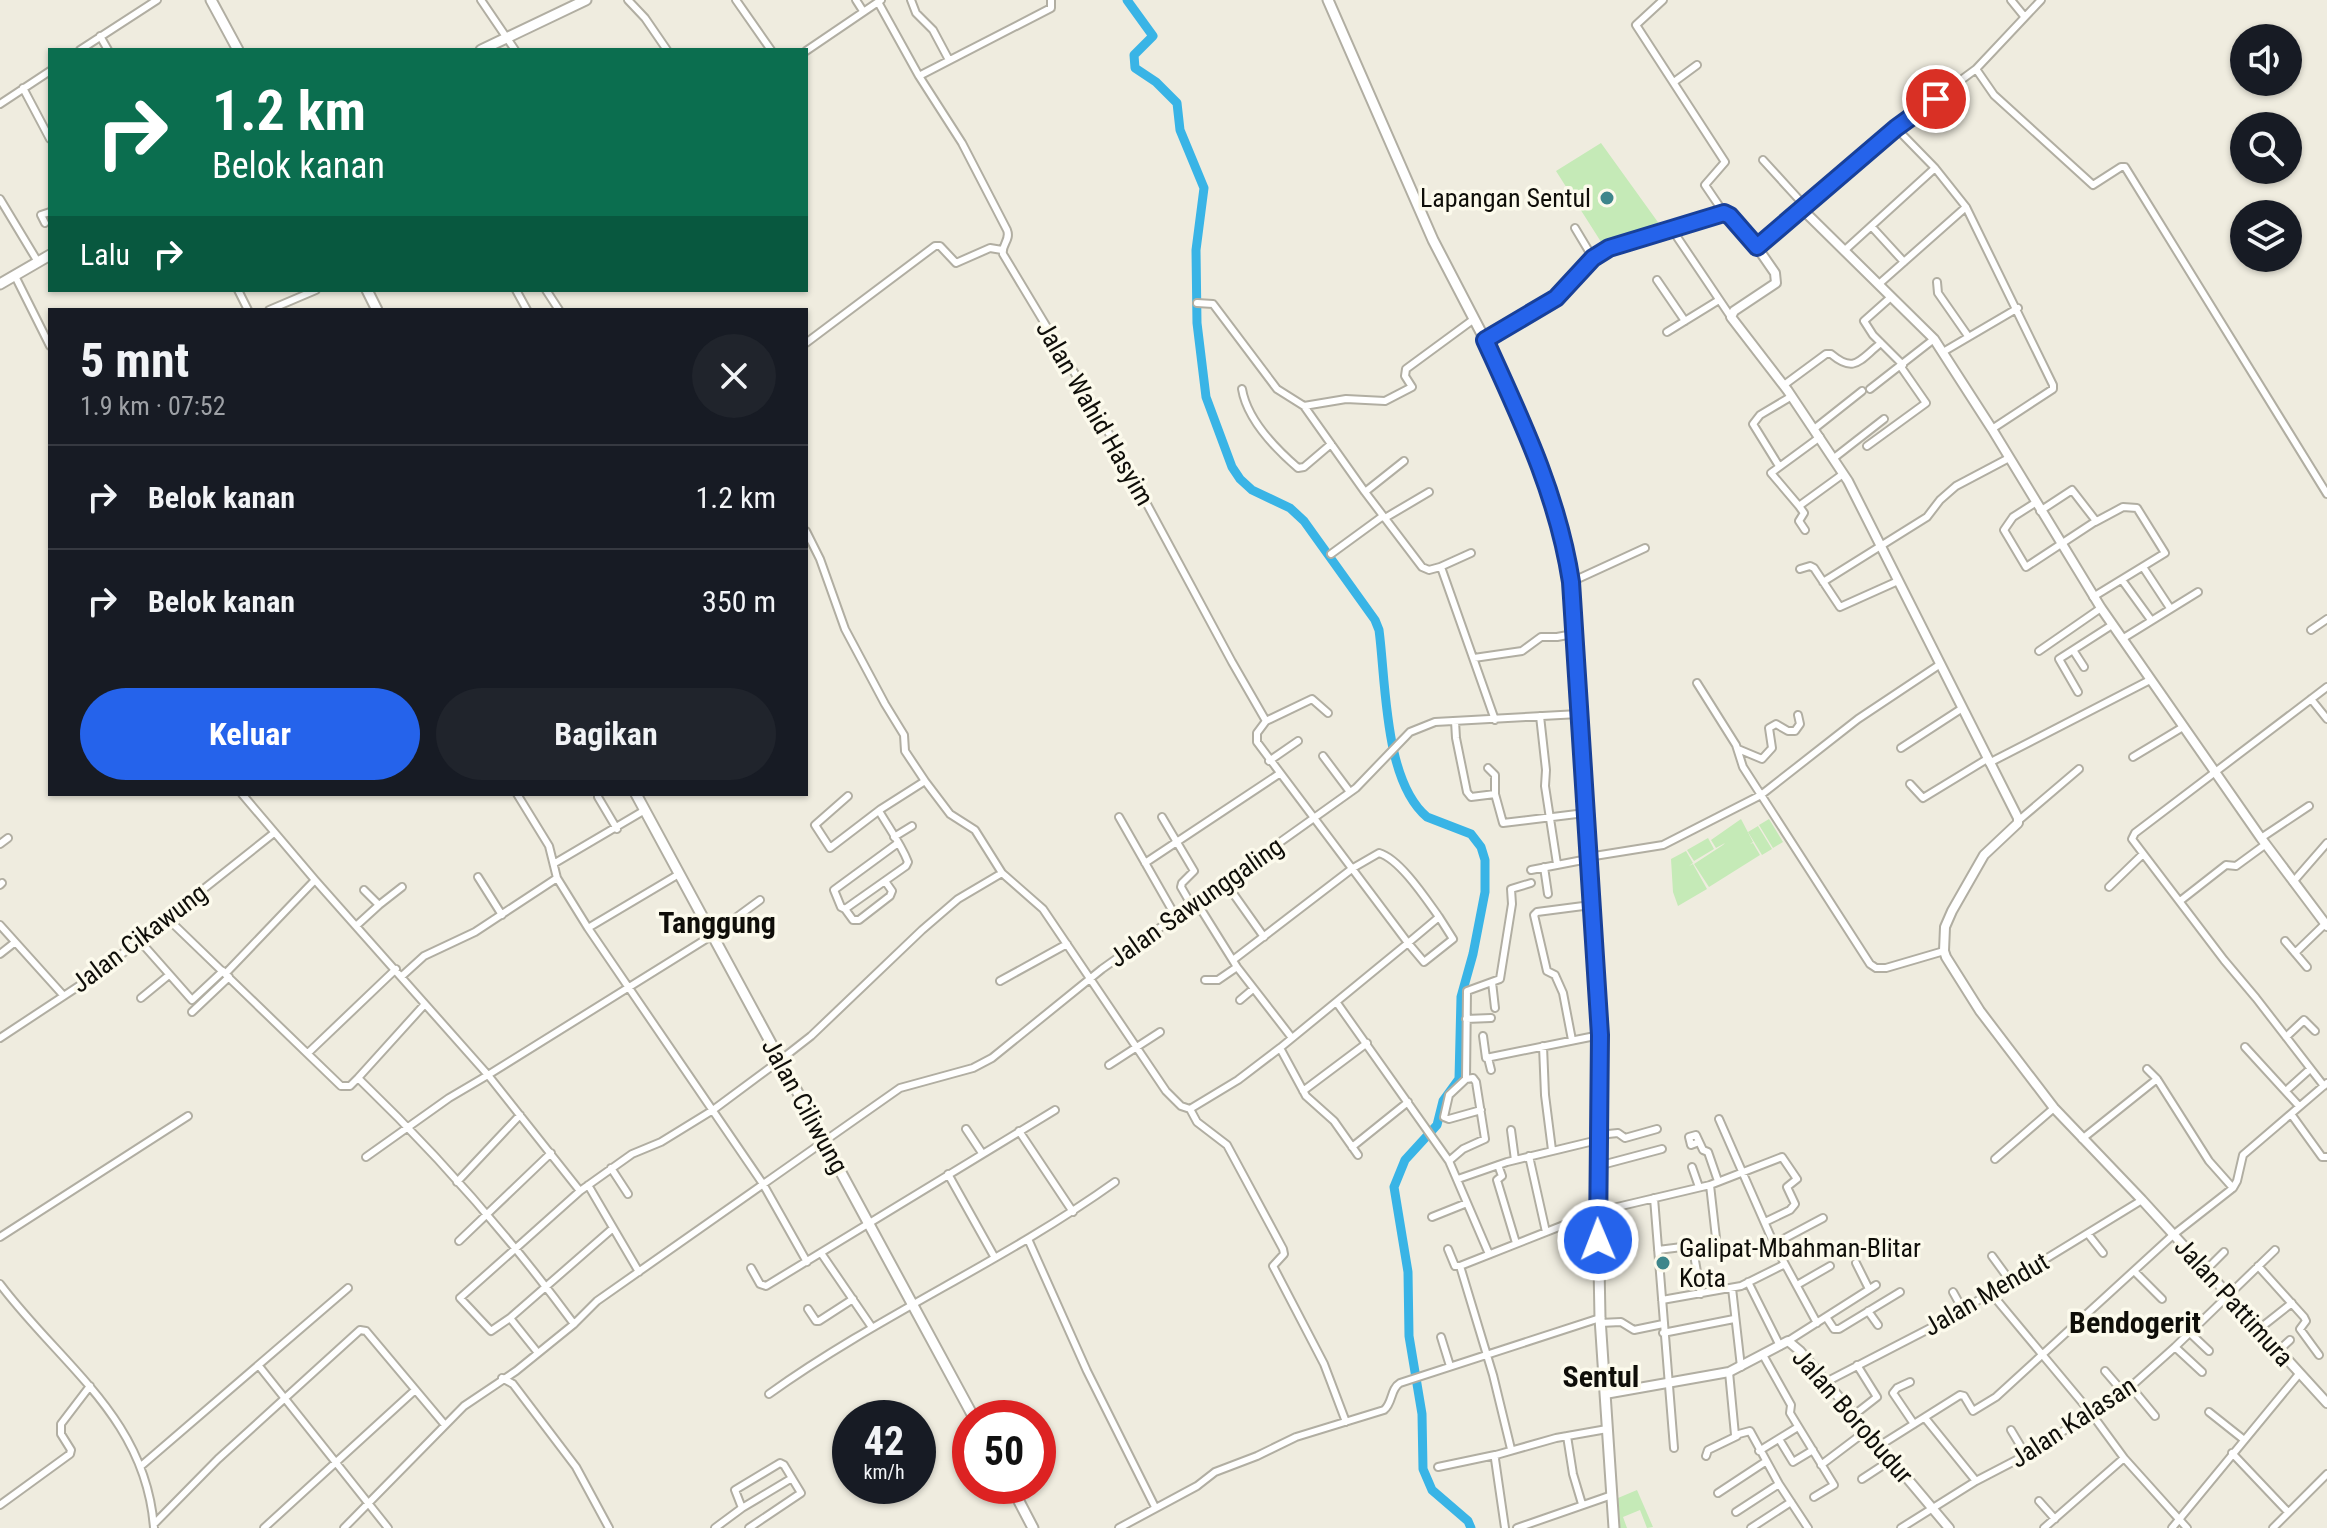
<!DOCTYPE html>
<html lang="id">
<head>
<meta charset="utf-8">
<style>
  body { margin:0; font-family:"Roboto Condensed",sans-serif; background:#20242c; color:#f1f3f6; height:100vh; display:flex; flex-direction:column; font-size:30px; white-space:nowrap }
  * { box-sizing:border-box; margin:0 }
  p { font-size:26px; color:#9ea1a6 }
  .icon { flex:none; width:44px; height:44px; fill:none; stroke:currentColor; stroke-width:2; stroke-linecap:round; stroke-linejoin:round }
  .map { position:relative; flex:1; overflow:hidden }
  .details { position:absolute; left:48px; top:308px; width:760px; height:488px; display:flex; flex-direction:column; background:#171b24; border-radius:0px; box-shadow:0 2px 6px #0004 }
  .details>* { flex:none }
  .guide { position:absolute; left:48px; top:48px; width:760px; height:244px; border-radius:0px; box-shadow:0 2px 6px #0004; background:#0b6e4f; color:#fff; overflow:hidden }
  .controls { position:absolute; left:2230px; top:24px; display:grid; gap:16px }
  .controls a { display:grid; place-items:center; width:72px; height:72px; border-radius:50%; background:#171b24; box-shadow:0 2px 6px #0004; font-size:40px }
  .speed { position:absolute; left:832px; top:1400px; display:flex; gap:16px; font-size:40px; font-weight:700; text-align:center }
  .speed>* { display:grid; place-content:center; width:104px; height:104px; border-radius:50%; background:#171b24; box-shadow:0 2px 6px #0004; line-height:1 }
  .speed small { font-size:20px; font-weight:400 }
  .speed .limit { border:12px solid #d22; background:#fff; color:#111 }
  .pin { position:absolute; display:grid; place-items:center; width:68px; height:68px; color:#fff; margin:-34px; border:4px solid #fff; border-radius:50%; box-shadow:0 2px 8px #0007 }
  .me { position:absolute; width:88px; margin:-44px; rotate:359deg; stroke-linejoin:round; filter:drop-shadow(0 0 6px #0008) }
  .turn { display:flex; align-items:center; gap:28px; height:168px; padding:0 32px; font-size:36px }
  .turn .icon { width:104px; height:104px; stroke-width:2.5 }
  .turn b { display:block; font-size:56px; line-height:68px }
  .then { display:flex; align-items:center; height:76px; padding:0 32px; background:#0003; gap:16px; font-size:30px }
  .round { display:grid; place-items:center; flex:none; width:84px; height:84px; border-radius:42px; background:#20242c }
  .headline { display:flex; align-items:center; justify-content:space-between; height:136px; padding:0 32px }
  h1 { font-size:48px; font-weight:700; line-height:60px }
  .button { display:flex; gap:16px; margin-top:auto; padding:16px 32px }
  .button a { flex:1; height:92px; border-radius:48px; background:#2563eb; color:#fff; font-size:32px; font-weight:700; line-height:92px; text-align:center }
  .button a+a { background:#20242c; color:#f1f3f6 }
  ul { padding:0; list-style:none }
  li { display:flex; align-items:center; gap:24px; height:104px; padding:0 32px; border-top:2px solid #363941 }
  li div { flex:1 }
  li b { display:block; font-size:30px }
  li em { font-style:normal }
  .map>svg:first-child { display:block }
  .green { fill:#c5eab7 }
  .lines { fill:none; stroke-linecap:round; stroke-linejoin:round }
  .river { stroke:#39b4e6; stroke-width:9 }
  .minor-casing { stroke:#b1aea2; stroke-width:10 }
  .tertiary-casing { stroke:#b1aea2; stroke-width:12 }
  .secondary-casing { stroke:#b1aea2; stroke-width:13 }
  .minor { stroke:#fff; stroke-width:6 }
  .tertiary { stroke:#fff; stroke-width:8 }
  .secondary { stroke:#fff; stroke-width:9 }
  .route-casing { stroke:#184099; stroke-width:20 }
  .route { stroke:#2563eb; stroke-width:14 }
  .poi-dot { fill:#3e868b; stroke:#fcfaec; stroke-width:3 }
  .labels { text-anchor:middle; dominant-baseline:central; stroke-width:7; stroke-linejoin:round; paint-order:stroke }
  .poi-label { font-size:26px; fill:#0f0e09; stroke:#fcfaec; text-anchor:end }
  .street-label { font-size:26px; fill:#0f0e09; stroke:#fcfaec }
  .quarter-label { font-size:30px; font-weight:bold; fill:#0f0e09; stroke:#fcfaec }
</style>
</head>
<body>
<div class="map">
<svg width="2327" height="1528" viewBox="0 0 2327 1528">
  <rect width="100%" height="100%" fill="#efecdf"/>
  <path class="green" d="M1601,143l59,82 -57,20 -47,-74z
    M1741,819l12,23 -3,2 3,-1 7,12 -51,32 -15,-23 29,-19 2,-2 -9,5 -5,-8z
    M1769,819l14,23 -10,6 -14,-23z
    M1758,826l14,23 -10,6 -14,-23z
    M1708,838l6,11 -20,12 -7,-11z
    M1686,851l7,12 -4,3 4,-2 14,25 -29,17 -5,-14 -2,-33z
    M1637,1490l16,37 -6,1 -7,-18 -17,7 4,11h-7l-2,-30z"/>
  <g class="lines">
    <path class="river" d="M1127,0l26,36 -19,19 1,13 21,14 21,21 3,27 24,58 -8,62 1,73 9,74 26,70 8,12 12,11 38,18 14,13 71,99 4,10c7,52 5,151 48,187l44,17 10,13 4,13v32l-12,62 -12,43 -2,82 -16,22 -6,24 -32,35 -11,27 14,85 1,64 13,78 1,55 9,21 36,31 3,7"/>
    <g class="minor-casing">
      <path id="minor" d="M481,0l34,50
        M628,0l17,18 22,32
        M736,0l35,50
        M856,0l7,11
        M911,0l5,13 17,17 16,30
        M1663,0l-27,25 89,137 -20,23 19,28
        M2011,0l13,16
        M878,2l41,74 43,67 45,87c4,10 -6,15 -4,24l89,148 140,260 34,59
        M100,36l8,14
        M80,50l77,-50
        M806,51l75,-51
        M1976,69l18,26 99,90 28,-18h4l202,327
        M919,76l132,-68v-8
        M1674,82l23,-17
        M23,88l27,51
        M0,104l50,-33
        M1896,128l39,40 31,39 87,178v4l-61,40
        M1763,160l41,45
        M0,199l38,63
        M1801,208l95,-80 80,-59 65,-69
        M45,223l-4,-8 9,-3
        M1872,227l32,35
        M1575,228l18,30
        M1673,231l58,86
        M1845,250l90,-82
        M15,276l35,70
        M1657,280l28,41
        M1937,282l1,11 30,43
        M1879,284l87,-77
        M238,290l10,20
        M516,290l11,20
        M546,290l13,20
        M1891,297l-27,24 9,14 30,30
        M1197,303l16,1 64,85 27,17 61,86 57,75 7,3 11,-3 2,3 53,150
        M269,310l47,-20
        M1667,332l52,-32
        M1485,340l71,-42 37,-40 16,-10 115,-35 6,3 27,31
        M806,343l129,-97h5l16,17 34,-15 12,2
        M1943,352l75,-44
        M1784,385l42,-31h5c24,20 28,6 50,-11
        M1242,389c5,30 34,60 56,79l6,-1 27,-23
        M1870,389l64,-50
        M1304,406l42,-7 39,2 27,-14 -7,-11 1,-7 68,-50
        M1814,429l48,-38
        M1820,437l-49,36 28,33 44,-32
        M1867,446l59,-43 -25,-36
        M1834,458l50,-39
        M1779,466l-26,-42 7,-9 32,-19
        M1365,492l39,-31
        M2035,503l-22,14 -9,13 22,37 70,-46 -24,-31 -32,21
        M1799,506l5,7 -5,8 6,9
        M1385,518l44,-26
        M806,531l14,28 25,70 40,75 19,31 1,16 20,30
        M1331,554l52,-38
        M1440,567l31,-14
        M2143,567l27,41
        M1800,569l10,-3 4,2 26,39 58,-26
        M2122,580l29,40
        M1571,582l74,-34
        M1823,582l104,-65 13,-17 16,-14 53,-28
        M2093,597l72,-44 -28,-45 -14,-1 -28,15
        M2311,630l16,-11
        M2122,639l76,-47
        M2073,650l11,17
        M2039,651l62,-43
        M1474,658l48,-7 19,-14h16l16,-3
        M1697,683l39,62 7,22 127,197 6,4h10l58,-17
        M2078,692l-19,-33 53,-34
        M2311,699l16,20
        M1540,716l6,54 -1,16 12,78
        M1266,721l46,-22 16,14
        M1455,721l1,17 11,54 4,5 24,-3 8,29 82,-10
        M1901,748l60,-39
        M1738,749l24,10 10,-11 -3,-20 7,-4 12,7h7l5,-7 -2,-9
        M1323,756l27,36
        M2133,757l50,-30
        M1269,761l29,-20
        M1989,763l161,-83
        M1488,768l7,7v19
        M1910,784l13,14 64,-39
        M242,794l73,86 173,195 223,-139 49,-36
        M848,796l-33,29 15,23 51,-39 44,-28 25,33 25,16 27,43
        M598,797l19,32
        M879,811c10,17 22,33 29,51l-2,4 -61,43 -4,-2 -7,-17 64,-47
        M1119,817l57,100
        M1162,817l32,54 -12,12 -1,4 11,19
        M2018,821l61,-52
        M894,837l18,-11
        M2261,838l48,-32
        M0,844l8,-6
        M1588,857l75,-12 98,-50 97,-76 81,-54
        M555,863l90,-53
        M1145,863l134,-89
        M1544,867l4,27
        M1531,870l57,-11
        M478,877l24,38
        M557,878l31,50 175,256 44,78
        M1225,882l39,55
        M2293,882l34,-39
        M0,885l2,-2
        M2109,887l34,-33
        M2180,901l46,-36 10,1 30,-22
        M1197,903l40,64 55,71
        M379,905l23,-18
        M845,909l8,11h6l31,-24 2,-5 -7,-10
        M166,917l175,169h9l8,-8c79,76 151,158 216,246
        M0,925l63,70
        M356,926l23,-21 -15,-15
        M588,928l91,-54
        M139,940l53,60 31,-29
        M2285,941l22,26
        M2295,953l30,-29
        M0,954l14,-11
        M1233,960l120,-92 26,-15c21,6 47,46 60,64l-31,26 16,19 29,-23 -14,-22
        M226,973l89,-93
        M402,976l22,-20 51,-24 82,-54 -8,-32 -32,-52
        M1205,980h13l19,-13
        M1000,981l67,-37
        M1492,982l3,26
        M141,998l28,-23
        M1240,1000l13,-11
        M1337,1003l112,158 40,93
        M192,1012l37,-35
        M1466,1019l25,-1
        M1483,1036l3,22 114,-23
        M2286,1037l18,-17 11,11
        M0,1038l94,-62 180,-143
        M1572,1040l-9,-47 -8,-18 -8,-4 -13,-56 3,-3 54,-7
        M1543,1046l2,49 7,55
        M2245,1047l54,59
        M1280,1048l26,48 28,25 24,34
        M308,1053l88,-84
        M1488,1058l3,12
        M1109,1065l51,-33
        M2147,1069l10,10
        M358,1078l67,-74
        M1466,1079l-17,16 -5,22 5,2 32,-9
        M2324,1086l-68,-88 -32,-38 -92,-121 3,-6 192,-146
        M2289,1088l20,-18
        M1303,1091l64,-48
        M1190,1109l48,-29 42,-32 128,-105 -151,-201v-9l9,-12
        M2291,1114l31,43h5
        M1719,1119l55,125 43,79
        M966,1129l16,24
        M1511,1130l4,30
        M1019,1131l54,81
        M1598,1135l20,-2 7,5 32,-9
        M2082,1139l75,-60 52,82 24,27
        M1699,1142l-8,3 -2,-8 7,-2 7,15 5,2 10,29
        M1352,1147l56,-45
        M1529,1156l17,76
        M366,1157l83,-59 39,-23 92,116
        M1995,1159l59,-51
        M1449,1161l14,-12 22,-10 -9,-57 -3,-4 -7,1 1,-88 33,-12 12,-75 -1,-15 20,-6
        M1498,1165l4,11 -5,4 19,63
        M1598,1166l64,-17
        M1692,1167l7,20
        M611,1168l17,26
        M948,1174l47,84
        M1458,1179l49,-17 91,-22
        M457,1182l63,-67
        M588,1185l51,87
        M1710,1185l6,53
        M1654,1198l20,250
        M1432,1217l35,-14
        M2088,1234l15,19
        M0,1237l188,-121
        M1028,1239l59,132 68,136
        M459,1241l92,-88
        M1774,1244l49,-26
        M1448,1249l7,17h5
        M1658,1250l24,-3
        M821,1253l50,73
        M1694,1255l7,39
        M1992,1256l19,26
        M1856,1263l13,26
        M2258,1266l46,51 2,4 -6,8 19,26
        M751,1268l9,16 6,2 289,-176
        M2206,1270l18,-18
        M2134,1271l28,28
        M1748,1282l32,64
        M0,1284c61,81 146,134 154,244
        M1797,1285l33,-19
        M1732,1288l9,79
        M1953,1292l10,18
        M1991,1293l100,120 33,45 63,70
        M1662,1300l79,-14 44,-22
        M808,1309l8,12h3l34,-22
        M1868,1311l10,14
        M1826,1317l8,12h5l61,-37
        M510,1318l-19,13 -31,-33 120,-107 52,-37 29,-12 52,-32 66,-49 32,-25 111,-106 36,-31 44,-26 41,36 123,182 15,15 9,3 7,13 30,23 56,104 1,5 -11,12 51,98 22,58
        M1600,1323l21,-1 13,8 29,-6
        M2259,1329l33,-26
        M1663,1333l71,-14
        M2190,1333l19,18
        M1441,1337l9,29
        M1788,1341l88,-56
        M2175,1347l27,25
        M2278,1351l12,-11
        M538,1353l-28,-35 102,-89
        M1763,1355l28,50 -1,8 44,72 -20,12
        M259,1366l129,162
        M2105,1371l18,21
        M1729,1372l6,63 15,-4 29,53 29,44
        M502,1378l11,6 63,83 33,61
        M1826,1382l120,-62 196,-120
        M1910,1382l-13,6 -4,5 21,31
        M2131,1387l24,29
        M769,1394c110,-79 236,-133 346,-212
        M2209,1412l34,27
        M1854,1415l23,-18 -20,-32
        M1925,1418l51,63
        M2011,1430l15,25
        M1567,1436l6,38 9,30
        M1779,1439l14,23 20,-12
        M1879,1446l81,-51 4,1 9,15 23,-14 177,-162 60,-47 4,-7 6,-26 84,-72
        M1511,1449l-18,-74 -33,-109 114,-45 43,-14 93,-22 72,-28 15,22 -10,8 8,17 -5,6 -25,12
        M1759,1451l39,-24
        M2232,1453l56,59
        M1706,1456l2,-6 29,-14
        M1821,1465l45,-34
        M141,1466l207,-178
        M1438,1467l57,-12
        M1862,1479l29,-19
        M1718,1493l47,-31
        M2039,1501l16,18
        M0,1505l70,-51 1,-4 -10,-16v-10l29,-38
        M742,1508l-7,-18 45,-27 4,2 17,28 -52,35
        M1736,1512l43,-28
        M154,1524l64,-65 142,-129 6,1 79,94
        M264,1528l150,-137
        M344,1528l120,-122 52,-35 58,-47 23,-23 303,-213 73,-20 19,-10 110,-89 254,-181 54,-56 25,-10 144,-8
        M715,1528l27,-20 50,-30
        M1119,1528l78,-42 18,-14 42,-16 39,-19 88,-27c9,-7 6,-21 16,-27l200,-65
        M1505,1528l-10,-69 1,-4 60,-17 51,-9
        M1517,1528l95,-33
        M1751,1528l40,-26
        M1901,1528l75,-47 50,-26 101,-65 48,-43 100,-97
        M2044,1528l80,-70
        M2172,1528l127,-154
        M2273,1528l54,-54"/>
    </g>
    <g class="tertiary-casing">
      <path id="tertiary" d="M2327,926l-66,-88 -160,-230 -109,-179 -58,-90 -133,-131 -44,39 18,26 1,10 -42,28 -3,6 57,74 60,90 170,337v5l-34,32 -32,56 -7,16 -1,24 2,6 34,54 74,97 88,92 185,203
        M1605,1394l124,-22 59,-31 12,10 149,177"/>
    </g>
    <g class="secondary-casing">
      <path id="secondary" d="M211,0l27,50
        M1328,0l105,240 52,100 56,127 20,58 6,32 33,478 -2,178 2,105 14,210
        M481,50l105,-50
        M0,284l50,-29
        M367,290l10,20
        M636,794l338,624
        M1011,1486l22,42"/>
    </g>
    <use href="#minor" class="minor"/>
    <use href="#tertiary" class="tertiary"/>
    <use href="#secondary" class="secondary"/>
  </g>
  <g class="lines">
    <g class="route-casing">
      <path id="route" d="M1598,1240l2,-205 -29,-453c-13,-86 -50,-163 -86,-242l71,-42 37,-40 16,-10 115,-35 6,3 27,31 139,-119 40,-29"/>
    </g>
    <use href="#route" class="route"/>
  </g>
  <g class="poi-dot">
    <circle cx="1607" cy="198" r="8"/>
    <circle cx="1663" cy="1263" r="8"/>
  </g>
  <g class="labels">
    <g class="poi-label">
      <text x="1591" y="198">Lapangan Sentul</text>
      <text x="1679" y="1248" text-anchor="start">Galipat-Mbahman-Blitar<tspan x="1679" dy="30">Kota</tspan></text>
    </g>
    <g class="street-label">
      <text transform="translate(1095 413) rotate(60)">Jalan Wahid Hasyim</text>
      <text transform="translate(1196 902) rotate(-35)">Jalan Sawunggaling</text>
      <text transform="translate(139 938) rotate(-37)">Jalan Cikawung</text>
      <text transform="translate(805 1106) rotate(61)">Jalan Ciliwung</text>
      <text transform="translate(1986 1294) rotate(-30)">Jalan Mendut</text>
      <text transform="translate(2234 1302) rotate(48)">Jalan Pattimura</text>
      <text transform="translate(1853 1416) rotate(49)">Jalan Borobudur</text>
      <text transform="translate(2073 1422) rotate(-33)">Jalan Kalasan</text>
    </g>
    <g class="quarter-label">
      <text x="717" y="922">Tanggung</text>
      <text x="2135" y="1322">Bendogerit</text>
      <text x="1601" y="1376">Sentul</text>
    </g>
  </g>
</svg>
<div class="controls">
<a><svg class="icon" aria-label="sound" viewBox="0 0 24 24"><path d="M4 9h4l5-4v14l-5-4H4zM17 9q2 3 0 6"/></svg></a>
<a><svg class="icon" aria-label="search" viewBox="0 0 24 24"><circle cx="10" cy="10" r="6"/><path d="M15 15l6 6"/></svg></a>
<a><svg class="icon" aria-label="layers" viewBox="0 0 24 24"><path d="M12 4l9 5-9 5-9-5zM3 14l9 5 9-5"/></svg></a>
</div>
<div class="speed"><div>42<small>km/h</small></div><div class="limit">50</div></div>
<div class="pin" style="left:1936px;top:99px;background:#d93025"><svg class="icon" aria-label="arrive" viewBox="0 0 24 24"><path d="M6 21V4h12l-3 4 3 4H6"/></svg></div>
<svg class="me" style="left:1598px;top:1240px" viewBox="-20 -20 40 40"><circle r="17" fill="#2563eb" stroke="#fff" stroke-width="3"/><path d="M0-11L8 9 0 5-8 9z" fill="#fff"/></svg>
<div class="guide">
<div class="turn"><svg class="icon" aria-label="right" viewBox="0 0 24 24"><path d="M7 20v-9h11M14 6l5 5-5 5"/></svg><div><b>1.2 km</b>Belok kanan</div></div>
<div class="then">Lalu<svg class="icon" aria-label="right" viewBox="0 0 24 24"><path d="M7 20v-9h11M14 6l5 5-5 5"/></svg></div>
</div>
<section class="details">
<div class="headline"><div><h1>5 mnt</h1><p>1.9 km · 07:52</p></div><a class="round"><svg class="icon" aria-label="close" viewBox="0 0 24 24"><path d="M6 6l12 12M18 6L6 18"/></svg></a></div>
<ul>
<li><svg class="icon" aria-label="right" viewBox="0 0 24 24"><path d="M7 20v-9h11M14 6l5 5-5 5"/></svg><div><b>Belok kanan</b></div><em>1.2 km</em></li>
<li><svg class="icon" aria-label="right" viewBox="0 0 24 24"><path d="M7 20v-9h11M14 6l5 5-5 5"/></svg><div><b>Belok kanan</b></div><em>350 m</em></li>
</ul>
<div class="button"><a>Keluar</a><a>Bagikan</a></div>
</section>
</div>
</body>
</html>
